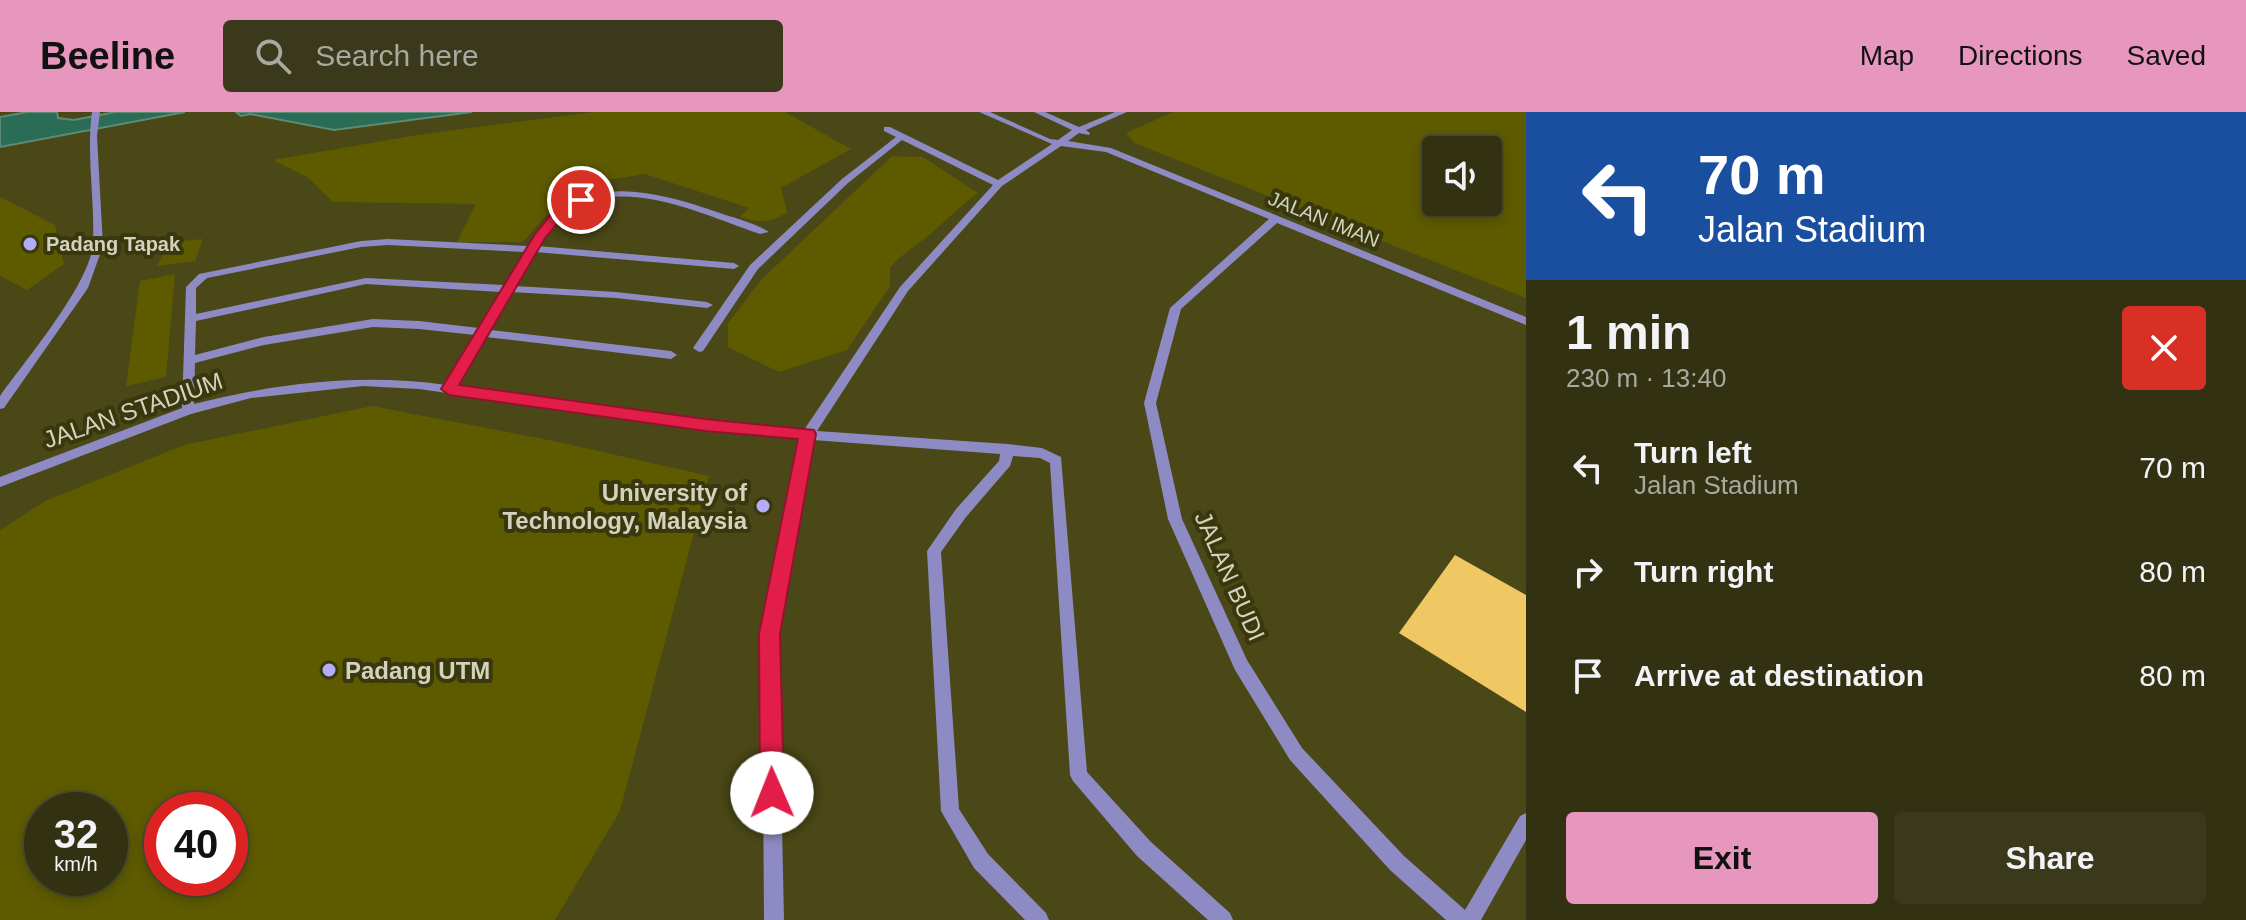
<!DOCTYPE html>
<html lang="en">
<head>
<meta charset="utf-8">
<style>
  body { margin:0; font-family:Arial,sans-serif; background:#3a391b; color:#f1f3f6; height:100vh; display:flex; flex-direction:column; font-size:30px; white-space:nowrap }
  * { box-sizing:border-box; margin:0 }
  p { font-size:26px; color:#a8a99f }
  .icon { flex:none; width:44px; height:44px; fill:none; stroke:currentColor; stroke-width:2; stroke-linecap:round; stroke-linejoin:round }
  .map { position:relative; flex:1; overflow:hidden }
  .sheet { display:flex; flex-direction:column; background:#323112; width:720px }
  .sheet>* { flex:none }
  .guide { background:#1a4fa0; color:#fff; overflow:hidden }
  .controls { position:absolute; left:1422px; top:24px; display:grid; gap:16px }
  .controls a { display:grid; place-items:center; width:80px; height:80px; border-radius:8px; background:#323112; box-shadow:0 4px 12px #0003,0 0 0 2px #4d4c32; font-size:40px }
  .speed { position:absolute; left:24px; top:680px; display:flex; gap:16px; font-size:40px; font-weight:700; text-align:center }
  .speed>* { display:grid; place-content:center; width:104px; height:104px; border-radius:50%; background:#323112; box-shadow:0 4px 12px #0003,0 0 0 2px #4d4c32; line-height:1 }
  .speed small { font-size:20px; font-weight:400 }
  .speed .limit { border:12px solid #d22; background:#fff; color:#111 }
  .pin { position:absolute; display:grid; place-items:center; width:68px; height:68px; color:#fff; margin:-34px; border:4px solid #fff; border-radius:50%; box-shadow:0 2px 8px #0007 }
  .me { position:absolute; width:88px; margin:-44px; rotate:359deg; stroke-linejoin:round; filter:drop-shadow(0 0 6px #0008) }
  .turn { display:flex; align-items:center; gap:28px; height:168px; padding:0 40px; font-size:36px }
  .turn .icon { width:104px; height:104px; stroke-width:2.5 }
  .turn b { display:block; font-size:56px; line-height:68px }
  .round { display:grid; place-items:center; flex:none; width:84px; height:84px; border-radius:8px; background:#3a391b }
  .overview { display:flex; align-items:center; justify-content:space-between; height:136px; padding:0 40px }
  h1 { font-size:48px; font-weight:700; line-height:60px }
  .primary-button { display:flex; gap:16px; margin-top:auto; padding:16px 40px }
  .primary-button a { flex:1; height:92px; border-radius:8px; background:#e797bd; color:#111; font-size:32px; font-weight:700; line-height:92px; text-align:center }
  .primary-button a+a { background:#3a391b; color:#f1f3f6 }
  ul { padding:0; list-style:none }
  li { display:flex; align-items:center; gap:24px; height:104px; padding:0 40px }
  li div { flex:1 }
  li b { display:block; font-size:30px }
  li em { font-style:normal }
  header { display:flex; align-items:center; gap:48px; box-sizing:border-box; height:112px; padding:0 40px; background:#e797bd; color:#111 }
  header strong { font-size:38px }
  nav { display:flex; gap:44px; margin-inline-start:auto; font-size:28px }
  .search { width:560px; height:72px; background:#3a391b; display:flex; align-items:center; gap:20px; box-sizing:border-box; padding:0 28px; border-radius:8px; color:#a8a99f; font-size:30px }
  main { display:flex; flex:1; min-height:0 }
  .map>svg:first-child { display:block }
  .built { fill:#4a4816; fill-rule:evenodd }
  .green { fill:#5d5a00; fill-rule:evenodd }
  .water { fill:#2a6c55; stroke:#5d8b74; stroke-width:2 }
  .building { fill:#f0c863 }
  .lines { fill:none; stroke-linecap:round; stroke-linejoin:round }
  .minor { fill:#8e8ac3; fill-rule:evenodd }
  .route { fill:#e11d48; stroke:#92132f; stroke-width:2 }
  .poi-dot { fill:#b3adf9; stroke:#38370d; stroke-width:3 }
  .labels { text-anchor:middle; dominant-baseline:central; stroke-width:8; stroke-linejoin:round; paint-order:stroke }
  .far-street-label { font-size:20px; fill:#d3d3bd; stroke:#38370d }
  .far-poi-label { font-size:20px; font-weight:bold; fill:#d3d3bd; stroke:#38370d; text-anchor:start }
  .street-label { font-size:24px; fill:#d3d3bd; stroke:#38370d }
  .poi-label { font-size:24px; font-weight:bold; fill:#d3d3bd; stroke:#38370d; text-anchor:end }
</style>
</head>
<body>
<header>
<strong>Beeline</strong>
<div class="search"><svg class="icon" aria-label="search" viewBox="0 0 24 24"><circle cx="10" cy="10" r="6"/><path d="M15 15l6 6"/></svg>Search here</div>
<nav><a>Map</a><a>Directions</a><a>Saved</a></nav>
</header>
<main>
<div class="map">
<svg width="1526" height="808" viewBox="0 0 1526 808">
  <rect width="100%" height="100%" fill="#424118"/>
  <path class="built" d="M0,0h1526v808h-1526zM1436,38h52v52h-52zM42,698h68v68h-68zM162,698h68v68h-68z"/>
  <path class="green" d="M593,0h192l66,37 -70,39 6,24c-17,12 -28,11 -47,5l9,-9 -104,-34 -74,12 -48,56h-66l19,-38 -143,-2 -26,-25 -34,-17 144,-25z
    M1173,0h353v186l-392,-155 -8,-10zM1436,38h52v52h-52z
    M892,44l31,1 55,36c-18,13 -32,28 -49,42 -15,12 -26,18 -39,33v18l-43,64 -68,22 -51,-25v-24l34,-44z
    M0,85l55,28 9,39 -37,26 -27,-14z
    M203,127l-8,22 -38,5 13,-24z
    M175,162l-9,103 -40,9 14,-105z
    M372,294l187,36 150,34 -89,335 -65,109h-555v-390l47,-30 137,-55zM42,698h68v68h-68zM162,698h68v68h-68z"/>
  <path class="water" d="M27,0h30l1,6 16,2 41,-8h70l-185,35v-30z
    M236,0h236l-138,18 -84,-16 -9,2z"/>
  <path class="building" d="M1455,443l71,40v117l-127,-79z"/>
  <g class="lines">
    <path class="minor" d="M92,0h8l-3,24 6,110 -15,42 -84,120 -4,1v-13c25,-35 91,-113 93,-153 2,-44 -7,-87 -1,-131z
      M979,0h11l60,27 8,1 14,-10 -38,-18h11l34,15 36,-15h12l-41,18 4,3 -1,2 -10,-2 -11,8 43,7 415,169v8l-249,-102 -96,86 -25,94 26,116 65,141 55,88 102,108 61,54 55,-94 6,-3v27l-45,80h-35l-56,-50 -100,-110 -55,-90 -67,-151 -24,-116 26,-95 99,-89 -163,-67 -45,-6 -59,40 -94,105 -91,140 191,13 34,4 19,9 26,315 64,70 79,71 3,7h-25l-71,-64 -64,-75 -3,-6 -20,-312 -10,-5 -27,-2 -3,10 -44,51 -25,35 18,257 29,45 58,59 3,7h-24l-51,-52 -33,-57 -14,-260 29,-42 43,-48 1,-7 -187,-14 -35,194 6,286h-20l-2,-286 39,-195 -65,-5 -317,-45 -56,-3 -112,12 -60,16 -191,73v-10l182,-69 4,-121 13,-13 162,-33 27,-2 140,7c45,-76 119,-58 189,-34 17,6 38,11 52,20l-9,2c-73,-25 -171,-76 -222,12l196,17 5,3 -5,3 -199,-17 -20,34 101,6 91,10 6,3 -6,3 -91,-10 -105,-6 -21,38 181,21 6,4 -6,4 -185,-22 -29,49 279,38 68,6 96,-143 93,-102 -91,-45 -54,43 -90,86 -55,82 -4,1 -6,-4 57,-83 92,-86 54,-42 -12,-6v-4h6l108,53 54,-36zM388,133l137,7 -21,33 -138,-7 -170,36v-26l11,-10 154,-31zM366,172l135,8 -22,36 -60,-7 -46,-2 -109,18 -69,18 1,-34zM373,215l46,2 56,6 -29,50c-85,-12 -169,-2 -252,19l1,-41 69,-18z"/>
  </g>
  <path class="route" d="M577,86l10,2 -25,18 -17,20 -86,147 246,34 109,11 2,4 -36,200 4,159 -4,8 -8,3 -8,-3 -4,-8 -1,-159 39,-195 -93,-8 -256,-36 -8,-6 94,-155 18,-22z"/>
  <g class="poi-dot">
    <circle cx="30" cy="132" r="8"/>
    <circle cx="763" cy="394" r="8"/>
    <circle cx="329" cy="558" r="8"/>
  </g>
  <g class="labels">
    <g class="far-street-label">
      <text transform="translate(1324 107) rotate(22)">JALAN IMAN</text>
    </g>
    <g class="far-poi-label">
      <text x="46" y="132">Padang Tapak</text>
    </g>
    <g class="street-label">
      <text transform="translate(133 298) rotate(-19)">JALAN STADIUM</text>
      <text transform="translate(1230 464) rotate(66)">JALAN BUDI</text>
    </g>
    <g class="poi-label">
      <text x="747" y="380">University of<tspan x="747" dy="28">Technology, Malaysia</tspan></text>
      <text x="345" y="558" text-anchor="start">Padang UTM</text>
    </g>
  </g>
</svg>
<div class="controls">
<a><svg class="icon" aria-label="sound" viewBox="0 0 24 24"><path d="M4 9h4l5-4v14l-5-4H4zM17 9q2 3 0 6"/></svg></a>
</div>
<div class="speed"><div>32<small>km/h</small></div><div class="limit">40</div></div>
<div class="pin" style="left:581px;top:88px;background:#d93025"><svg class="icon" aria-label="arrive" viewBox="0 0 24 24"><path d="M6 21V4h12l-3 4 3 4H6"/></svg></div>
<svg class="me" style="left:772px;top:681px" viewBox="-20 -20 40 40"><circle r="19" fill="#fff"/><path d="M0-13L10 11 0 6-10 11z" fill="#e11d48"/></svg>
</div>
<section class="sheet">
<div class="guide">
<div class="turn"><svg class="icon" aria-label="left" viewBox="0 0 24 24"><path d="M17 20v-9H6M10 6l-5 5 5 5"/></svg><div><b>70 m</b>Jalan Stadium</div></div>
</div>
<div class="overview"><div><h1>1 min</h1><p>230 m · 13:40</p></div><a class="round" style="background:#d93025;color:#fff"><svg class="icon" aria-label="close" viewBox="0 0 24 24"><path d="M6 6l12 12M18 6L6 18"/></svg></a></div>
<ul>
<li><svg class="icon" aria-label="left" viewBox="0 0 24 24"><path d="M17 20v-9H6M10 6l-5 5 5 5"/></svg><div><b>Turn left</b><p>Jalan Stadium</p></div><em>70 m</em></li>
<li><svg class="icon" aria-label="right" viewBox="0 0 24 24"><path d="M7 20v-9h11M14 6l5 5-5 5"/></svg><div><b>Turn right</b></div><em>80 m</em></li>
<li><svg class="icon" aria-label="arrive" viewBox="0 0 24 24"><path d="M6 21V4h12l-3 4 3 4H6"/></svg><div><b>Arrive at destination</b></div><em>80 m</em></li>
</ul>
<div class="primary-button"><a>Exit</a><a>Share</a></div>
</section>
</main>
</body>
</html>
